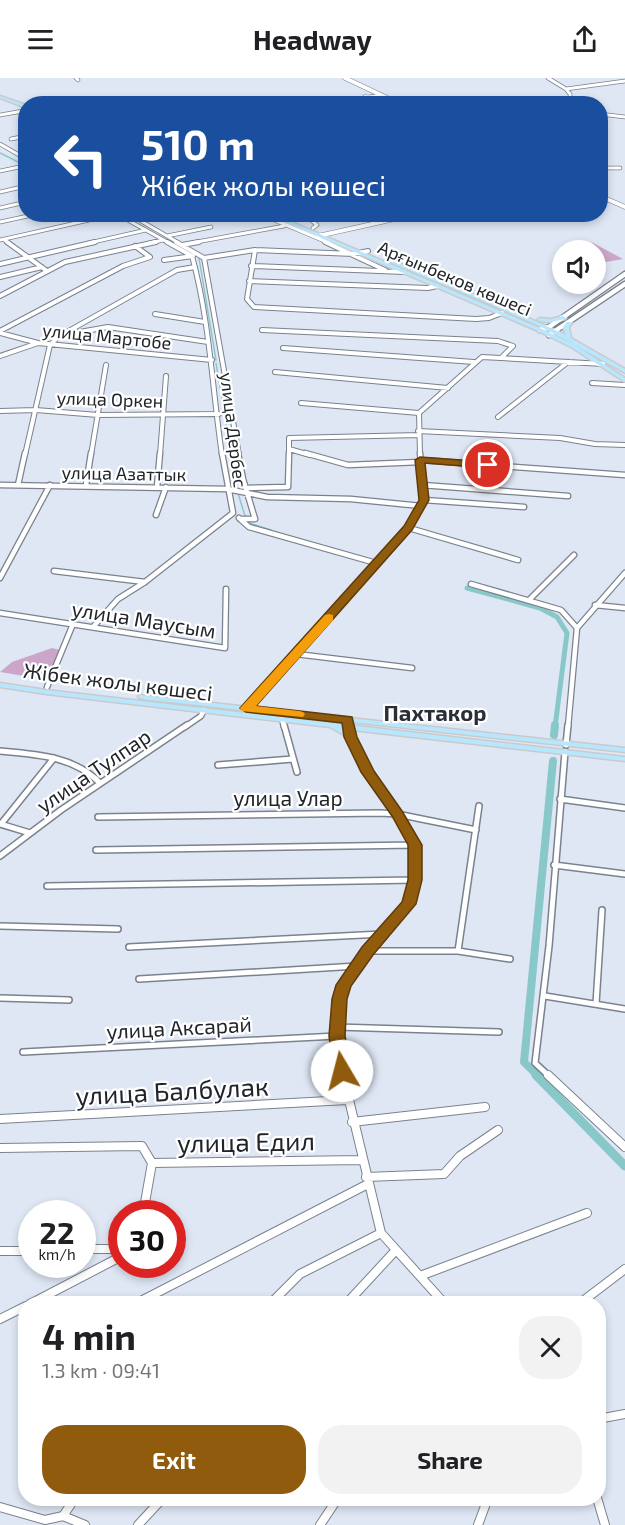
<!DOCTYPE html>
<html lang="en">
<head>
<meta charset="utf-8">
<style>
  body { margin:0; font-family:"Exo 2",sans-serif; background:#f2f2f2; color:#202124; height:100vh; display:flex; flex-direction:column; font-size:22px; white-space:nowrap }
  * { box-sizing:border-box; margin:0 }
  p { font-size:20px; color:#757577 }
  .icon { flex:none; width:33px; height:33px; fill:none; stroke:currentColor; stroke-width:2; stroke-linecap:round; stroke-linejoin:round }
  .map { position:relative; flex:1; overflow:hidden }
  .details { position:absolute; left:18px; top:1218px; width:588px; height:210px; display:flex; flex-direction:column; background:#fff; border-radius:24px; box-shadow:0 3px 9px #0003 }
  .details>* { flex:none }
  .banner { position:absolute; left:18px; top:18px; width:590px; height:126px; border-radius:24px; box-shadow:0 3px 9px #0003; background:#1a4fa0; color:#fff; overflow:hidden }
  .buttons { position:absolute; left:552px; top:162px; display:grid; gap:12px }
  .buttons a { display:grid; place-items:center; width:54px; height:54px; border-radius:50%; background:#fff; box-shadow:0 3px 9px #0003; font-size:30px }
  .speed { position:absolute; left:18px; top:1122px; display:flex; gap:12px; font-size:30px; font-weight:700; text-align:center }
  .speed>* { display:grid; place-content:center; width:78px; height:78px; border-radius:50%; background:#fff; box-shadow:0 3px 9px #0003; line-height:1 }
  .speed small { font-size:15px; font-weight:400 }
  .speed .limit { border:9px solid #d22; background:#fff; color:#111 }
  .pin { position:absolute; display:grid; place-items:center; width:51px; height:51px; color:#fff; margin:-26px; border:3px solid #fff; border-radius:50%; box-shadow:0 2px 6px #0007 }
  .me { position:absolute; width:66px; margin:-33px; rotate:352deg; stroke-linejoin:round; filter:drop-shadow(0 0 4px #0008) }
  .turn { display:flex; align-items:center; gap:21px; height:126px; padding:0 24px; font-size:27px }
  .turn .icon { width:78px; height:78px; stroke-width:2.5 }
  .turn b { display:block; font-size:42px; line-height:51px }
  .round { display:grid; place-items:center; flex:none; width:63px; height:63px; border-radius:24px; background:#f2f2f2 }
  .overview { display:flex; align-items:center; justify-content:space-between; height:102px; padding:0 24px }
  h1 { font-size:36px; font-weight:700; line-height:45px }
  .button { display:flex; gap:12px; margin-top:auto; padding:12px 24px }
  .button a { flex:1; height:69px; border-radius:24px; background:#905b0d; color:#fff; font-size:24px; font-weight:700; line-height:69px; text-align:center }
  .button a+a { background:#f2f2f2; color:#202124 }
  header { display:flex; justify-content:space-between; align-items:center; height:78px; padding:0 24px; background:#fff; font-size:27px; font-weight:700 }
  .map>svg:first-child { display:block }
  .green { fill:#cca6c8 }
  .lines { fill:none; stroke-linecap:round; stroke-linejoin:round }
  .stream { stroke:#89c8c9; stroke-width:1.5 }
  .canal-far2 { stroke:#89c8c9; stroke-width:5 }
  .canal-far1 { stroke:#89c8c9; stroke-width:8 }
  .canal { stroke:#89c8c9; stroke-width:9 }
  .minor-far4-casing { stroke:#7b828e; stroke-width:4.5 }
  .minor-far3-casing { stroke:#7b828e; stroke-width:6 }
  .minor-far2-casing { stroke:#7b828e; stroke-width:7 }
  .minor-far1-casing { stroke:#7b828e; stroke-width:8 }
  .minor-casing { stroke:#7b828e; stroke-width:10 }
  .tertiary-casing { stroke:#7b828e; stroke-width:5 }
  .secondary-far1-casing { stroke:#7b828e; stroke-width:5 }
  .secondary-casing { stroke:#7b828e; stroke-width:7 }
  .primary-casing { stroke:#cacacc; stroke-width:3 }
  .minor-far4 { stroke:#fff; stroke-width:3 }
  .minor-far3 { stroke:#fff; stroke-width:4 }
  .minor-far2 { stroke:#fff; stroke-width:4.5 }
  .minor-far1 { stroke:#fff; stroke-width:5 }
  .minor { stroke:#fff; stroke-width:8 }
  .tertiary { stroke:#fff; stroke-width:4 }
  .secondary-far1 { stroke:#fff; stroke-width:4 }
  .secondary { stroke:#fff; stroke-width:4.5 }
  .primary { fill:#b8e6fd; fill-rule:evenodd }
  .route { fill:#905b0d; stroke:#5e3b08; stroke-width:1.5 }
  .slow { fill:#f59e0b }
  .labels { text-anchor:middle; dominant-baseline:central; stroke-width:4.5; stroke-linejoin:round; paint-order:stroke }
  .far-street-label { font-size:18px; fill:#212429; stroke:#fff }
  .street-label { font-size:21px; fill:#212429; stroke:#fff }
  .neighbourhood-label { font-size:22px; font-weight:bold; fill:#292f39; stroke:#fff }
  .near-street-label { font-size:26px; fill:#212429; stroke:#fff }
</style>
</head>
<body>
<header><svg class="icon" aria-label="menu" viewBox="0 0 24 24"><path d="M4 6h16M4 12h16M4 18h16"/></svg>Headway<svg class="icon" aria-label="share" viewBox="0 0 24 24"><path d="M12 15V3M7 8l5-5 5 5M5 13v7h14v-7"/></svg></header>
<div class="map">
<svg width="625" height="1447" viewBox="0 0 625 1447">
  <rect width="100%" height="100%" fill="#dfe7f5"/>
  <path class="green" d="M583,164l10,1 30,16 -17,3 -10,-5v-7h-14l-7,-3v-2z
    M52,570l8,2 -12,30 -48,-8 12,-10z"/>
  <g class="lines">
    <path class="stream" d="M0,75l26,13
      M157,157l27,14
      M199,180l17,102
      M216,285l21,127 8,26
      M249,445l22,7"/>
    <path class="canal-far2" d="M467,510l73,20 17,9 10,16 -12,94"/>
    <path class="canal-far1" d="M554,657l1,-10
      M538,998l-14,-14 29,-301"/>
    <path class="canal" d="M536,997l89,91"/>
    <g class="minor-far4-casing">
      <path id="minor-far4" d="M76,0l2,2
        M548,0l18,11
        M329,26l52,-9
        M571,26l-1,-10 -4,-5 59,-8
        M600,36l25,3
        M0,37l23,-4
        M23,45h3
        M11,61l15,-3
        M0,66l26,15
        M600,90h20
        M0,93l24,-5
        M0,114l26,-6
        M0,130l26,-6
        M117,136l52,29
        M129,136l50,29
        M260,136l69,29
        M304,136l13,11 -4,3
        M0,144l37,-8
        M167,158l44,-9
        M3,161l6,4
        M0,162l116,-26
        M89,165l57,-13
        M149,165l15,-3
        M191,165l93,-17"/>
    </g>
    <g class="minor-far3-casing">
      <path id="minor-far3" d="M7,164l40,29
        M167,164l25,14c18,66 20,132 30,199
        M176,164l28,16 35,197
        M325,164l60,28
        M182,167l17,-3
        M255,172l-8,49 7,8 222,12 13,-1 13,-5
        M204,180l51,-8 99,4 14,-3
        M164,182l29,-4
        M0,186l95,-22
        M251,188l153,6
        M0,199l42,-10
        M249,203l179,7 9,-2
        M0,218l65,-34 91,-20
        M155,236l50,8
        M262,252l236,11 15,5 -11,11
        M0,253l123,-65 27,-9 -15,-11
        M0,255l38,10 174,17
        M68,256l40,-7 100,15
        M283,270l191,14
        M0,278l38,-13
        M275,294l173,16
        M592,305l33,2
        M301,325l118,10
        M0,333l36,-1 62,5 121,-1
        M498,339l70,-55
        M418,353l142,7 35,6 30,1
        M289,371l21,6
        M25,377l25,-110 8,-8 119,-67 18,-3
        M91,377l15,-90
        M160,377l6,-79
        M289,377v-17l130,-3
        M420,377l-1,-42 63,-56 121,7"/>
    </g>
    <g class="minor-far2-casing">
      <path id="minor-far2" d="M238,375l5,26 12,40h-15
        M305,375l43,12 72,-3
        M420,382l205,15
        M0,407l227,4 40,8 84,2 70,7
        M18,407l7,-32
        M86,407l5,-32
        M422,407l146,11
        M157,409l3,-34
        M247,410l41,-1 1,-34
        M424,422l100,7
        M156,437l10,-28
        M239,440l10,9 127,36
        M409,450l109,32
        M54,493l91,11
        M0,500l50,-93
        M471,506l90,26 16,18 -9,99
        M529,522l45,-45
        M595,527l30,3
        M0,535l225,35 1,-59
        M93,549l25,-28 27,-17 88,-69 -11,-60
        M577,550l48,-55
        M296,576l116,14
        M47,609l26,-63
        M246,630l163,-180 15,-28 -4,-47
        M282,641l2,8
        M348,642l1,7
        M185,649l16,-11 3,-6"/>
    </g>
    <g class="minor-far1-casing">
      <path id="minor-far1" d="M284,647l13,47
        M566,667l2,-20
        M0,673c35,3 74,5 100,32
        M218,687l75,-6
        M560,721l65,9
        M98,739l282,-4 17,1 79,16
        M0,746l30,9
        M1,746l53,-66
        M96,772l319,-5
        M0,778l61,-46 126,-85
        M554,787l71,9
        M47,808l368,-6
        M0,848l118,3
        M129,869l253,-13
        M367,873h91l52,8
        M458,873l21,-145
        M139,901l218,-13
        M545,918l80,13
        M0,920l69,2
        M596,926l6,-94
        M337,949l162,5
        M23,974l314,-16
        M343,998c-4,-25 -9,-52 -4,-77 10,-47 74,-75 76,-122 0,-10 2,-24 0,-32 -2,-7 -8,-14 -12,-20 -19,-33 -47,-61 -54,-100
        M549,998l-14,-13 14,-117 16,-194"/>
    </g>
    <g class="minor-casing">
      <path id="minor" d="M343,997l38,158 64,71
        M548,997l77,72
        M0,1041l347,-19
        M352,1044l133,-15
        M0,1070l142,-2 10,17 209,-3
        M366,1099l78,-3 16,-18 38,-26
        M143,1136l9,-51
        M82,1171h40
        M0,1173h32
        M420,1198l167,-63
        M30,1226l92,-48
        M135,1226l233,-120
        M270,1226l30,-30 81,-41
        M346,1226l50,-54
        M579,1226l46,-35
        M0,1241l26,-13
        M598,1341l27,-5
        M597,1420l8,27
        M0,1429l45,13 18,-4 22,9
        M63,1438l12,-18
        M138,1447l25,-27
        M320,1447l18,-27
        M478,1447l10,-27"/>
    </g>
    <g class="tertiary-casing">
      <path id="tertiary" d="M318,158l99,-22"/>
    </g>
    <g class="secondary-far1-casing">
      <path id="secondary-far1" d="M345,0l55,26
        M365,19l15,2
        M600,118l25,11"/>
    </g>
    <g class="secondary-casing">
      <path id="secondary" d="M540,252l9,-3 76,-53
        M549,257l76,-51"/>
    </g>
    <g class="primary-casing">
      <path id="primary" d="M0,18l26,9v3l-26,-10z
        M266,136h7l269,115 33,16 50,33v4l-54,-35 -33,-16z
        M389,181l122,51 55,25 -3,-8 4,-5h4l1,1 -3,4 2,11 54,31v4l-59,-33 -29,-15 -59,-26 -91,-38v-1z
        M563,238l3,2 -1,1c-10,2 -19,5 -28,1l3,-2 11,1z
        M0,605l46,7 579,67v4l-282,-32 11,6 1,2 -4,2 -21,-12 -284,-33 -46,-7z
        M139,617l486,53v4l-483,-53 -4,-2z"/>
    </g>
    <use href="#minor-far4" class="minor-far4"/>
    <use href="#minor-far3" class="minor-far3"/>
    <use href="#minor-far2" class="minor-far2"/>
    <use href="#minor-far1" class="minor-far1"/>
    <use href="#minor" class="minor"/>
    <use href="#tertiary" class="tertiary"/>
    <use href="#secondary-far1" class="secondary-far1"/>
    <use href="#secondary" class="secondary"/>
    <use href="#primary" class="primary"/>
  </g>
  <path class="route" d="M420,379l68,5 5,3 -5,3 -63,-5 4,37 -17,30 -156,176 96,11 5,20 17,34 28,40 20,34v35l-6,24 -43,51 -22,31 -4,13 -2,37 6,35 -3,5 -6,2 -6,-2 -2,-5 -5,-35 3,-37 4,-14 26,-38 40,-45 6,-22v-35l-16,-29 -31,-44 -17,-35 -2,-14 -96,-11 -6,-4 164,-182 15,-26 -4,-40z"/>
  <path class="slow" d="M329,536l4,1v5l-77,86 43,5 4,1 2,2 -2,3 -61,-6 -2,-3 2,-2 83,-91z"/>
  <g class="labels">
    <g class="far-street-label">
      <text transform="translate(455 200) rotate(23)">Арғынбеков көшесі</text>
      <text transform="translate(107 258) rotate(6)">улица Мартобе</text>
      <text transform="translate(110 321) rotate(2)">улица Оркен</text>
      <text transform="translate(234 352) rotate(83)">улица Дербес</text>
      <text transform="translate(124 395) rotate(1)">улица Азаттык</text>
    </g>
    <g class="street-label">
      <text transform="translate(144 541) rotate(9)">улица Маусым</text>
      <text transform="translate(118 603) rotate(7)">Жібек жолы көшесі</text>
      <text transform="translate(93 692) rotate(-34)">улица Тулпар</text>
      <text x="288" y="719">улица Улар</text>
      <text transform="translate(179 949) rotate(-3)">улица Аксарай</text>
    </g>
    <g class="neighbourhood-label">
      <text x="435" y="634">Пахтакор</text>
    </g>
    <g class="near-street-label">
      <text transform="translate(172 1012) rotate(-3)">улица Балбулак</text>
      <text transform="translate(246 1063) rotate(-1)">улица Едил</text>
    </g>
  </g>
</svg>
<div class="buttons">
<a><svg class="icon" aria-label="sound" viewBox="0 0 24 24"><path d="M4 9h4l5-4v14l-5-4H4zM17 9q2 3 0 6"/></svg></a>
</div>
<div class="speed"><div>22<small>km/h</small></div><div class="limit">30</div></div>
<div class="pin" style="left:488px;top:387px;background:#d93025"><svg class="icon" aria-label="arrive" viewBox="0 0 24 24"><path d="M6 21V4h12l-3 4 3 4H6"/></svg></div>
<svg class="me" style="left:342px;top:993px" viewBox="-20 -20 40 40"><circle r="19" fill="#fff"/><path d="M0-13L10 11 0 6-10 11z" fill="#905b0d"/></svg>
<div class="banner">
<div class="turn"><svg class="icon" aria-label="left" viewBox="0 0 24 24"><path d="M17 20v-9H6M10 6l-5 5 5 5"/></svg><div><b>510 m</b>Жібек жолы көшесі</div></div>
</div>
<section class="details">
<div class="overview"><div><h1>4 min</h1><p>1.3 km · 09:41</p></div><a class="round"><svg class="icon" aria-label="close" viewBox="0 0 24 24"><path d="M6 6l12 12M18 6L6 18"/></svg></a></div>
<div class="button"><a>Exit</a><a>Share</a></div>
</section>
</div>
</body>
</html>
